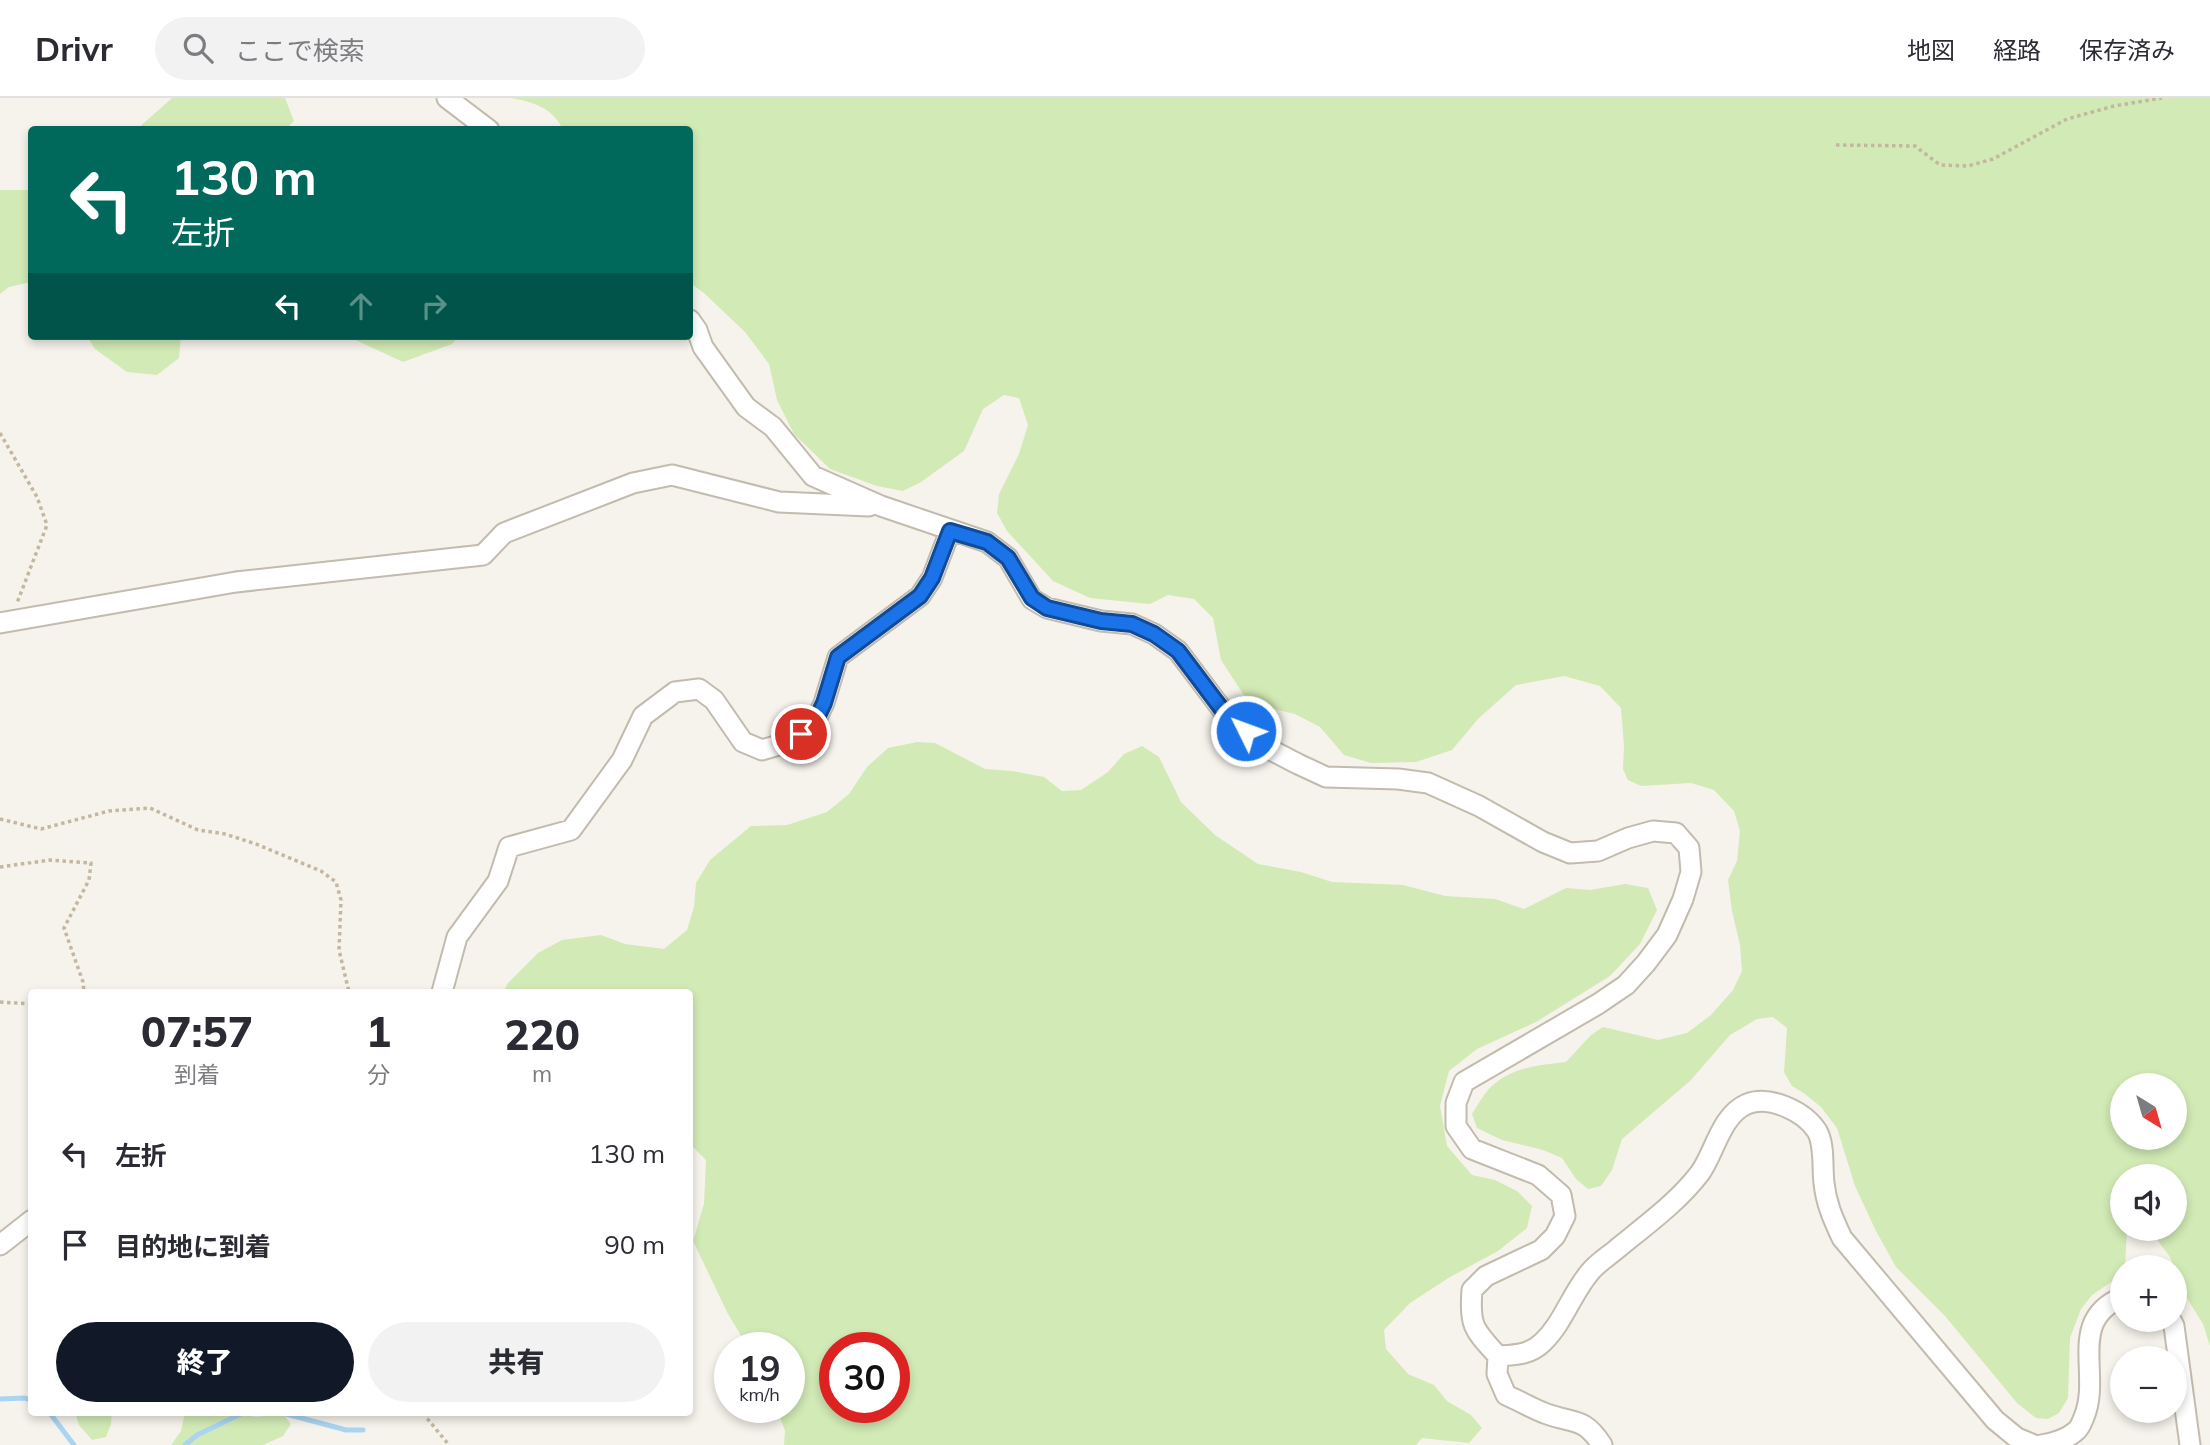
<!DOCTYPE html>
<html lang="ja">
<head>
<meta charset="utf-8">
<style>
  body { margin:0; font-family:Mulish,"Noto Sans JP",sans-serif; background:#f2f2f3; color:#2b2b33; height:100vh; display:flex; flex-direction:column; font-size:26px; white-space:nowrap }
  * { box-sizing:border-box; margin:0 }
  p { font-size:23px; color:#7c7c81 }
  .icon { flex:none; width:38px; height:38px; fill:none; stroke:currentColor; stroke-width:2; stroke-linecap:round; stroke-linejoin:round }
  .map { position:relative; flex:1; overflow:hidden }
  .details { position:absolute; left:28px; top:891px; width:665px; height:427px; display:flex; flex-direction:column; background:#fff; border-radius:7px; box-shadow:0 4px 10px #0003 }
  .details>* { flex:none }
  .guide { position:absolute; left:28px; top:28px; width:665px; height:214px; border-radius:7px; box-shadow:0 4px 10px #0003; background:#00695c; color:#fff; overflow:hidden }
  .needle { width:46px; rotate:143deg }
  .tools { position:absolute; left:2110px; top:975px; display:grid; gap:14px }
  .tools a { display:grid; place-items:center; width:77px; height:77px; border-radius:50%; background:#fff; box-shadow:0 4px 10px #0003; font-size:35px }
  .speed { position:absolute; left:714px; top:1234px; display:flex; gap:14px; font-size:35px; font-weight:700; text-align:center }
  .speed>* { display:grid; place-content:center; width:91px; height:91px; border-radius:50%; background:#fff; box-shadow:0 4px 10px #0003; line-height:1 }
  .speed small { font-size:18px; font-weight:400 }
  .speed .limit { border:10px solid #d22; background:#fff; color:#111 }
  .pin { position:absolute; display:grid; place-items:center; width:60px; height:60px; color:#fff; margin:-30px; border:4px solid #fff; border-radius:50%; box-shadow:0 2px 7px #0007 }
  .me { position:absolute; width:77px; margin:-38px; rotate:312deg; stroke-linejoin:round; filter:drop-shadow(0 0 5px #0008) }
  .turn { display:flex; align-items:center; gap:24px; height:147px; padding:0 28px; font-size:32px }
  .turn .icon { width:91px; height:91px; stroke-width:2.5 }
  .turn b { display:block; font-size:49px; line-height:60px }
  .lanes { display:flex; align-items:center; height:66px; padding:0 28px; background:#0003; justify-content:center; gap:35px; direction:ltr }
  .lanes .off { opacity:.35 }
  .eta { display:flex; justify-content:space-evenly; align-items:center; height:119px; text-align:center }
  .eta b { font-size:42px; font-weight:800; line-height:49px }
  .action { display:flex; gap:14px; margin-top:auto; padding:14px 28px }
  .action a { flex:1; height:80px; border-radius:42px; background:#111827; color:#fff; font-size:28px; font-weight:800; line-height:80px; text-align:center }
  .action a+a { background:#f2f2f3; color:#2b2b33 }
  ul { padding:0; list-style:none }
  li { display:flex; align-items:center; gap:21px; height:91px; padding:0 28px }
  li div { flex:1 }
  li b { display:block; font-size:26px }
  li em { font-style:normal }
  header { display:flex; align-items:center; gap:42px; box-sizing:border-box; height:98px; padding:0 35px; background:#fff; border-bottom:2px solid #e1e1e2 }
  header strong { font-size:33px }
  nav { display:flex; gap:38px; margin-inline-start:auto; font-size:24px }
  .search { width:490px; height:63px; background:#f2f2f3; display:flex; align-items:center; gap:18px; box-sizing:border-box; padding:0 24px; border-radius:38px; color:#7c7c81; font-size:26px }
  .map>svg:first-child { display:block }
  .green { fill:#d2eab5; fill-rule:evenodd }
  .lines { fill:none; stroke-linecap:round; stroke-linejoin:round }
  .stream { stroke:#a9d4f2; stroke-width:5 }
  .minor-casing { stroke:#c2bbae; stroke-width:23 }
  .path { stroke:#c4b79f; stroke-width:3.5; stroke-dasharray:3.5 3.5; stroke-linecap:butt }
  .minor { stroke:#fff; stroke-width:19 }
  .route-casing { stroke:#114b97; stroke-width:18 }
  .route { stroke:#1a73e8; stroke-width:12 }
</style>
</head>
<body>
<header>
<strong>Drivr</strong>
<div class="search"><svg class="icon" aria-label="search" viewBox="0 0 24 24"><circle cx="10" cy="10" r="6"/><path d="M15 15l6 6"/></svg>ここで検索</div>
<nav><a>地図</a><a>経路</a><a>保存済み</a></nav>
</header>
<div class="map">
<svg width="2210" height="1347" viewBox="0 0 2210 1347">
  <rect width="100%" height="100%" fill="#f6f3ec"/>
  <path class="green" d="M172,0h113l9,23 -8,8h-149z
    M512,0h1698v1248l-7,-22 -18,-29 -15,-38 -21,-28 26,-1v-52h-52v52l4,1 -2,38h-2v7l-31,21 -11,14 -11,29 -2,60 -9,15 -11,6 -12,-1 -19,-15 -72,-87 -49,-49 -20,-36 -21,-45 -18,-58 -16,-21 -16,-13 -13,-8 -8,-14 3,-44 -14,-11 -16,2 -27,16 -40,46 -68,58 -10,31 -11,16 -13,3 -12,-10 -14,-21 -19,-8 -41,-10 -25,-12 -5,-14c6,-9 12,-21 20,-28 20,-19 48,-21 74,-24l25,-27 12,-8 55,13 29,-7 24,-18 22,-25 9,-19 -2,-26 -8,-34 -4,-31 9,-19 3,-30 -6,-20 -20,-21 -23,-7 -50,3 -13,-6 -5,-11 1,-23 -3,-38 -21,-22 -36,-10 -48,9 -38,34 -26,31 -36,12 -45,1 -27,-8 -24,-28 -25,-13 -34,-8 -16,-9 -24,-37 -8,-42 -19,-19 -26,-4 -18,9 -60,-6 -37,-17 -46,-50 -10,-18 2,-19 20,-40 9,-29 -9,-27 -15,-3 -21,14 -19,42 -43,31 -18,9 -26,-5 -47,-17 -36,-35 -17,-34 -8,-36 -24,-32 -41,-39 -14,-10v-153l-127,-1c-12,-22 -28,-26 -51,-31zM2175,987v53h-52v-53z
    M0,92h32l-1,92 -22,5 -9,7z
    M87,238h94l-2,22 -22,17 -30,-3 -32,-23z
    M347,238h112l-7,8 -49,18z
    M917,644l18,1 50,26 27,2 32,6 18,14 19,-1 27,-18 16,-18 18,-8 17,11 22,45 34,33 43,29 43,8 31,10 71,3 42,11 50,3 29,10 42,-21 24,2 35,-6 23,4 9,22 -17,34 -30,32 -74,46 -59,27 -28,22 -9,35 7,40 25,29 23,5 22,11 15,15 -5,22 -29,23 -48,26 -40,26 -26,27 2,19 22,25 26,11 13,16 24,14 11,13 -13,15 -47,-5 -6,7h-632l1,-14 -9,-24h13v-59l-41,-1 -20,-33 -35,-73 11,-37 2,-44 -16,-16v-152h-186l3,-8 31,-31 24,-13 39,-5 24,9 39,5 23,-19 7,-23 2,-24 14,-23 41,-34 36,-1 40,-13 22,-18 18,-27 21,-19zM835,1250h59v59h-59z
    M75,1314h37l-1,12 -5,13 -14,3 -13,-15z
    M185,1314h46l25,5 27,-3 8,10 -8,12 -20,9h-92l10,-14z"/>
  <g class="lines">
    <path class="stream" d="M0,1301l25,-1 7,3
      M49,1314l25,33
      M279,1314l67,18h17
      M185,1347l12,-10 48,-23"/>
    <g class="minor-casing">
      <path id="minor" d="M447,0l42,32
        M690,222l7,10 6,17 43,60 27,20 40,49 68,30 106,36 21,16 24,41 15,9 54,13 31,3 22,10 24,17 49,65 44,34 27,14 28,13 72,2 30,4 51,23 64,36 27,11 28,-2 30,-13 25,-7 23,2 13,15 2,24 -8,27 -16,36 -21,28 -20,22 -28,19 -134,78 -8,21v23l16,23 66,26 23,20 4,21 -10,20 -14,14 -55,26 -14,14c-3,36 2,40 26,66l-1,18 9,21c14,6 27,14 41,19 28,10 37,3 55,31
        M0,525l236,-41 247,-27 21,-22 129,-50 39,-8 107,27 90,4
        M442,894l15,-55 41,-56 11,-34 62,-17 51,-70 21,-44 32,-24 24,-3 15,11 29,42 19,8 27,-8 24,-16 11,-23 14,-46 82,-61 12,-18 18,-47
        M0,1147l32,-25
        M2171,1222l3,6 16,119
        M1498,1258c17,-1 32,-1 45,-14 20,-19 29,-49 47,-70 7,-9 19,-16 28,-24 28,-23 60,-46 82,-75 15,-21 21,-58 47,-69 22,-9 57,7 70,27 8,14 5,36 7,52 2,20 9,36 18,55l153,182 22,18 17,7
        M2041,1347c13,-2 25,-5 35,-14 4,-3 6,-9 8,-14 18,-43 -18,-97 39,-120"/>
    </g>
    <path class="path" d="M1836,47l79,1 25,19 28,1 25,-7 74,-40 47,-13 48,-8
      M0,335l37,64 10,28 -30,78
      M0,721l41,10 68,-18 41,-3 48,22 27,4 31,10 65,27 15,11 5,18 -2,50 10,42
      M0,769l50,-7 41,3 -2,17 -25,48 19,54 1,10
      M0,904l32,2
      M426,1314v5l23,28"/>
    <use href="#minor" class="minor"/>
  </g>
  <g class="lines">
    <g class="route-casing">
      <path id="route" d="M801,636l12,-8 11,-23 14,-46 82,-61 12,-18 18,-47 37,11 21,16 24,40 15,10 54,13 31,3 22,10 24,17 49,65 19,15"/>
    </g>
    <use href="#route" class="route"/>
  </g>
</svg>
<div class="tools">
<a><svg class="needle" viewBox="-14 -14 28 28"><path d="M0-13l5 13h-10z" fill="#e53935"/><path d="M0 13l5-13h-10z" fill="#7c7c81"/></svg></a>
<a><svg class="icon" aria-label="sound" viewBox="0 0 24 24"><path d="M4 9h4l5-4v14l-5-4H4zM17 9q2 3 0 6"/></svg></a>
<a>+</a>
<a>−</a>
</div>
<div class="speed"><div>19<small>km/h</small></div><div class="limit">30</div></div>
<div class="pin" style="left:801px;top:636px;background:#d93025"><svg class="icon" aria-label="arrive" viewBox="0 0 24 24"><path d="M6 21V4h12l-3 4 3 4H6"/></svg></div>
<svg class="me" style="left:1246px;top:633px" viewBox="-20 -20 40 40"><circle r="17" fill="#1a73e8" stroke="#fff" stroke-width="3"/><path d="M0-11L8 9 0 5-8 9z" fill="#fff"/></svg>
<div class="guide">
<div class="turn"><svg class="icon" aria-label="left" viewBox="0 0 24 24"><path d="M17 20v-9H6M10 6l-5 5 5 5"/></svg><div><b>130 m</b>左折</div></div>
<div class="lanes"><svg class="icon" aria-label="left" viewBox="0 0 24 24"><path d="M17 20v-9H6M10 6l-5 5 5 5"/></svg><svg class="icon off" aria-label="ahead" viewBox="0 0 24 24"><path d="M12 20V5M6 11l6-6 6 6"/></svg><svg class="icon off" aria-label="right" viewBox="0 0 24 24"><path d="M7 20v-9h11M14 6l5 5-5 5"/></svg></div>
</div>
<section class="details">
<div class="eta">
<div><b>07:57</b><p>到着</p></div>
<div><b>1</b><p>分</p></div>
<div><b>220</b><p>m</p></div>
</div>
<ul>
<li><svg class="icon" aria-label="left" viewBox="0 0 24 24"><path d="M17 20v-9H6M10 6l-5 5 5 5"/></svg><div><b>左折</b></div><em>130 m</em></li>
<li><svg class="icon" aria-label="arrive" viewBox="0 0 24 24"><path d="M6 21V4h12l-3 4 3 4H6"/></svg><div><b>目的地に到着</b></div><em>90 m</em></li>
</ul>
<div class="action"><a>終了</a><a>共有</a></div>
</section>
</div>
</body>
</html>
